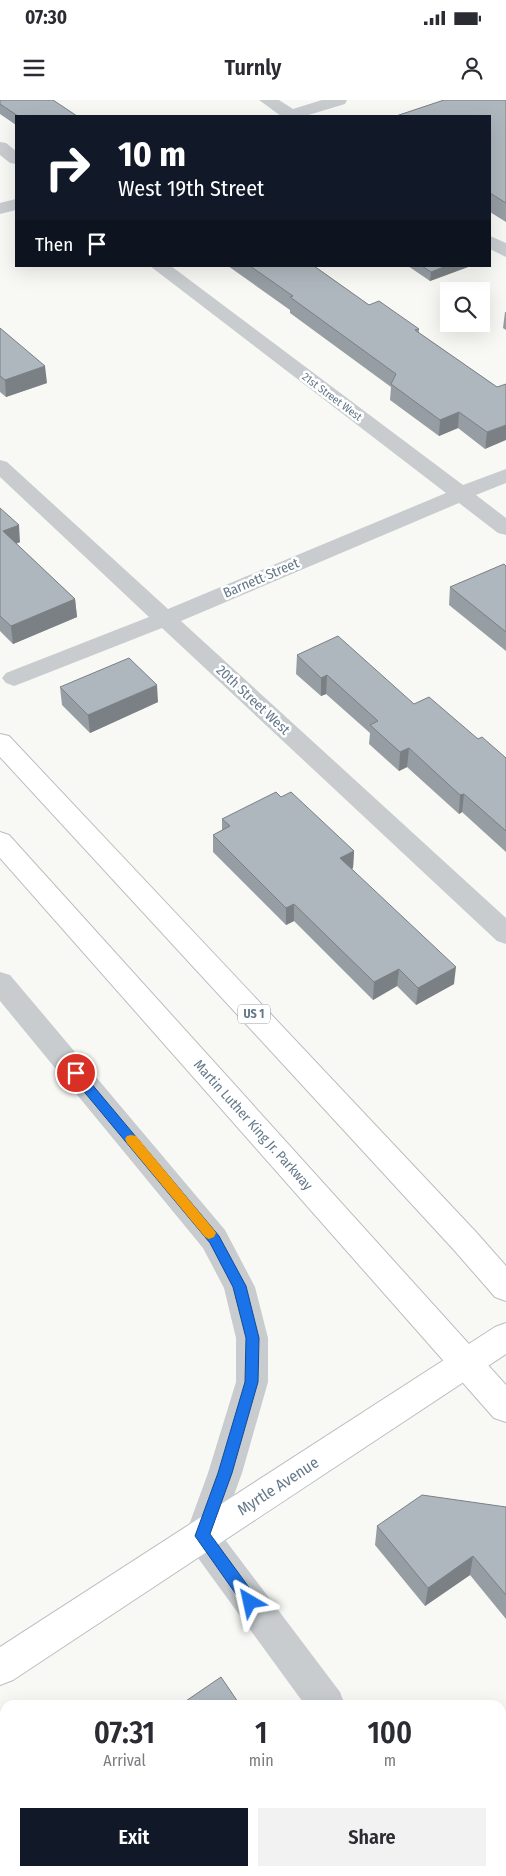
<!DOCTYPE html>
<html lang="en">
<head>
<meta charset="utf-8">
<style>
  body { margin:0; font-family:"Fira Sans Condensed",sans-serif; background:#f2f2f3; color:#2b2b33; height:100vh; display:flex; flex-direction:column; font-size:19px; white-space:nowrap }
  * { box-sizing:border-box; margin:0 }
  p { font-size:16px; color:#7c7c81 }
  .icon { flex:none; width:28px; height:28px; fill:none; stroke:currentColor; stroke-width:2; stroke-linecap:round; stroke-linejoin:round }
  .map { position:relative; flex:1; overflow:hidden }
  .drawer { position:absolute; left:0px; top:1600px; width:506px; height:176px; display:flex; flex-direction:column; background:#fff; border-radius:15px 15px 0 0; box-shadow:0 5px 20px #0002 }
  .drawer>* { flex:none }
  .top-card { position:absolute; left:15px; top:15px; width:476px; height:152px; border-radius:0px; box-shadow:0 5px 20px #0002; background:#111827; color:#fff; overflow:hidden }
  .controls { position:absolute; left:440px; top:182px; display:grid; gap:10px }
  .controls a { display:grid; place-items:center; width:50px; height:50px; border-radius:0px; background:#fff; box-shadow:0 5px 20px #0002; font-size:25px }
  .pin { position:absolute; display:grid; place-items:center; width:42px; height:42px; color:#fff; margin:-21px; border:2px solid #fff; border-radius:50%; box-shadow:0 1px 5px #0007 }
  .me { position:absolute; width:55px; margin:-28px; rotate:324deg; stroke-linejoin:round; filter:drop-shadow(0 0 4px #0008) }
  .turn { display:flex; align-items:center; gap:18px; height:105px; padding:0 20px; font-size:22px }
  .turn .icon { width:65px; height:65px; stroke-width:2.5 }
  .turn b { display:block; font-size:35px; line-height:42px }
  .then { display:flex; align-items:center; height:48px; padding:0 20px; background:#0003; gap:10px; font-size:19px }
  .eta { display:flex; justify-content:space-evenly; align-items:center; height:85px; text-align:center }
  .eta b { font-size:30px; font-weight:600; line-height:35px }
  .cta { display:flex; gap:10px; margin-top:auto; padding:10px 20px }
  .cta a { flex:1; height:58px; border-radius:0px; background:#111827; color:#fff; font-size:20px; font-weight:600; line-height:58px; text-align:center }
  .cta a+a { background:#f2f2f3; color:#2b2b33 }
  .status { display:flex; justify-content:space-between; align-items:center; height:35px; padding:0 25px; background:#fff; direction:ltr }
  .status svg { height:14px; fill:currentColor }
  header { display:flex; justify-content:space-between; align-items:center; height:65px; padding:0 20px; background:#fff; font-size:22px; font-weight:600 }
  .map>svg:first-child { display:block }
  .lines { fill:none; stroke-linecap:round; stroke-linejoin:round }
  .secondary-casing { stroke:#babfc4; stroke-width:2 }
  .highway-casing { stroke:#babec1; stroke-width:2 }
  .street { fill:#c8cccf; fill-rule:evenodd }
  .secondary { fill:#fff; fill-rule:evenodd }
  .highway { fill:#fff; fill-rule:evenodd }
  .wall { fill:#969da3 }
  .shaded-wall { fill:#7a8084 }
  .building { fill:#aeb7bd; stroke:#7a8084 }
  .route { fill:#1a73e8; stroke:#114b97 }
  .slow { fill:#f59e0b }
  .labels { text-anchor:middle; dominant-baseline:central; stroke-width:5; stroke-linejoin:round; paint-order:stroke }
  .far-street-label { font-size:11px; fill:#647889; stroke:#fff }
  .shield { fill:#fff; stroke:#92a0ac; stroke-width:1 }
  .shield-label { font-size:12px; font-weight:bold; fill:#647889 }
  .street-label { font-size:14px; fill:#647889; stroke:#fff }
  .near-street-label { font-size:16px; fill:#647889; stroke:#fff }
</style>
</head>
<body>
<div class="status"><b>07:30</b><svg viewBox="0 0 49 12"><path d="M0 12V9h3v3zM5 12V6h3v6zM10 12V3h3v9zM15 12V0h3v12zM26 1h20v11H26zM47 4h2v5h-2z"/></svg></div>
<header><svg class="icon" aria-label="menu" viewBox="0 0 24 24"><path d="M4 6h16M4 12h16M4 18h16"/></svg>Turnly<svg class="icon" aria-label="person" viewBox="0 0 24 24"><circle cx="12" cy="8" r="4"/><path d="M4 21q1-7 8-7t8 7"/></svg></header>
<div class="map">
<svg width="506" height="1776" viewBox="0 0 506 1776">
  <rect width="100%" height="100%" fill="#f8f8f5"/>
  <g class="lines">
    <g class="secondary-casing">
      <path id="secondary" d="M506,1223v31l-493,326 -13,5v-38l495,-320z"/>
    </g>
    <g class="highway-casing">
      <path id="highway" d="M0,634l9,2 467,496 30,34v35l-11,-4 -41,-47 -454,-493z
        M0,732l9,3 497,550v37l-12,-4 -494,-560z"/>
    </g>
    <path class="street" d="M259,0h20l14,9 29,-9h25l-2,4 -40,12h-24z
      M0,42l6,1 10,8v13l-6,-1 -10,-8z
      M16,99v11l-16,4v-11z
      M490,136l16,7v14l-16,-8z
      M150,166h21l292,219 43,-16v14l-30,12 30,23v17l-8,-2 -39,-30 -278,118 325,297v26l-9,-3 -335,-313 -140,55 -8,3 -8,-3 -4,-5 4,-5 143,-56 -149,-140v-17l7,2 161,147 278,-116z
      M0,872l10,3 215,255 30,57 13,51v44l-26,91 -22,60 120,159 5,13h-40l-115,-158 -5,-11 23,-63 28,-91v-44l-12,-50 -21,-40 -203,-247z
      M431,1771h39l2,5h-39z"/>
    <use href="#secondary" class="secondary"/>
    <use href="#highway" class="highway"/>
  </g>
  <path class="wall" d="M0,0l77,16h-61v9l-16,-11z
    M506,0v122l-16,-10v-96z
    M228,166h86l55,39 50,24v4l78,54 -12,62 -27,-21 -19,8 -49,-36 1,-13 -101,-74v-3z
    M408,166h60v1l-38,14z
    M505,212h1v18l-3,-2z
    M0,228l47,55 -41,14 -6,-5z
    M0,408l20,34 -4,2 59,55 2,18 -64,27 -13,-13z
    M506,466v85l-57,-46 1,-18z
    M297,555l117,49 64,35 28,19v94l-44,-40 -3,2 -52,-47 -8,4 -30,-27 1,-11 -44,-39 -5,2 -25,-22z
    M60,587l98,15 -68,31 -28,-28z
    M281,697l73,54 -1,17 -1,1 102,115 -38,21 -19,-19 -24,14 -79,-79 -8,4 -73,-73v-17l9,-5v-11z
    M506,1407v112l-36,-44 -45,31 -50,-61 2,-19z
    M506,1631v83l-5,-6v-73z
    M232,1771h128l3,5h-127z"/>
  <path class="shaded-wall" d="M446,166h22v1l-38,14 1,-9z
    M45,266l2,17 -41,14 -1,-17z
    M459,312l-1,16 -19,8 1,-16z
    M506,325v15l-21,9 2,-17z
    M19,425l1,17 -15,6 -2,-17z
    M75,499l2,18 -64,27 -2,-18z
    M327,575l-1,19 -5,2v-18z
    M157,585l1,17 -68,31 -2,-18z
    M409,648l-2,19 -8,4 1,-19z
    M464,694l-2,18 -3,2 1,-19z
    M354,751l-1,17 -14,7 1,-17z
    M294,804v17l-8,4v-17z
    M456,867l-2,17 -38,21 2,-17z
    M399,869l-2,17 -24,14 1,-18z
    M473,1456l-3,19 -45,31 3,-18z"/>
  <path class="building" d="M0,0h53l24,16h-59l-18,-12z
    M444,0h62v103l-16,-10v-77h-94z
    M250,166h64l55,39 10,-4 40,28 -4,1 82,57 9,-3v41l-19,7 -28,-20 -19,8 -49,-36 5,-10 -106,-77 3,-1z
    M422,166h24l-15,6z
    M0,228l45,38 -40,14 -5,-4z
    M0,408l19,17 -16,6 72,68 -64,27 -11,-10z
    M504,464l2,2v66l-56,-45z
    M338,536l76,68 15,-7 49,42 4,-2 24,21v73l-42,-37 -4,1 -51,-47 -9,4 -30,-27 8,-4 -51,-46 -6,3 -24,-23z
    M129,558l28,27 -69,30 -28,-28z
    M276,692l5,5 10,-5 63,59 -14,7 116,109 -38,21 -19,-19 -25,13 -80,-78 -8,4 -73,-73 17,-9 -8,-7z
    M422,1395l84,12v88l-33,-39 -45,32 -51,-62z
    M221,1577l19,28h-60z
    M506,1631v66l-5,-6v-56z
    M240,1771h120l3,5h-119z"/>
  <path class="route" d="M76,968l4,2 139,166 27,50 13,52 -1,44 -26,91 -22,61 46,63 2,5 -2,5 -6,2 -5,-2 -50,-71 23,-63 27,-91 1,-44 -13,-51 -23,-44 -139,-167 -1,-3z"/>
  <path class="slow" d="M131,1035l5,1 78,94 2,3 -2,4 -5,2 -4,-2 -78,-94 -2,-4 2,-3z"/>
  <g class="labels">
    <g class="far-street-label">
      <text transform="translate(332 297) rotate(37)">21st Street West</text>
    </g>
    <rect class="shield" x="238" y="904.5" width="32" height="19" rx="4"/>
    <g class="shield-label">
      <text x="254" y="914">US 1</text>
    </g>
    <g class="street-label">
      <text transform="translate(261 478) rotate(-23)">Barnett Street</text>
      <text transform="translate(253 600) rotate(43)">20th Street West</text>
      <text transform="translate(253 1025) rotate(48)">Martin Luther King Jr. Parkway</text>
    </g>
    <g class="near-street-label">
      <text transform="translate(278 1386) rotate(-33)">Myrtle Avenue</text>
    </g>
  </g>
</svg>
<div class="controls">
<a><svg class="icon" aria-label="search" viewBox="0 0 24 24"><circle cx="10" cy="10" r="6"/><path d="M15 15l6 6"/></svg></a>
</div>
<div class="pin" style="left:76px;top:973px;background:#d93025"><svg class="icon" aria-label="arrive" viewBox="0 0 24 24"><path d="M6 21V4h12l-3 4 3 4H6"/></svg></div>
<svg class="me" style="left:250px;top:1502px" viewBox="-20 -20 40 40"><path d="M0-17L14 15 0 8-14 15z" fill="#1a73e8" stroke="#fff" stroke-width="4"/></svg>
<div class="top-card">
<div class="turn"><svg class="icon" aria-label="right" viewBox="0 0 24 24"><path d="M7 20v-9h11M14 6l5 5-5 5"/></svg><div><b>10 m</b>West 19th Street</div></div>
<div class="then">Then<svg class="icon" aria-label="arrive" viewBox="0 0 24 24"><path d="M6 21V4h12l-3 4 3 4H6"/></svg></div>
</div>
<section class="drawer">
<div class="eta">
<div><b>07:31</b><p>Arrival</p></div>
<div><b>1</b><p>min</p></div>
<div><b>100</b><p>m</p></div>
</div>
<div class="cta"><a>Exit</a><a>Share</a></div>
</section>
</div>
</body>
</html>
